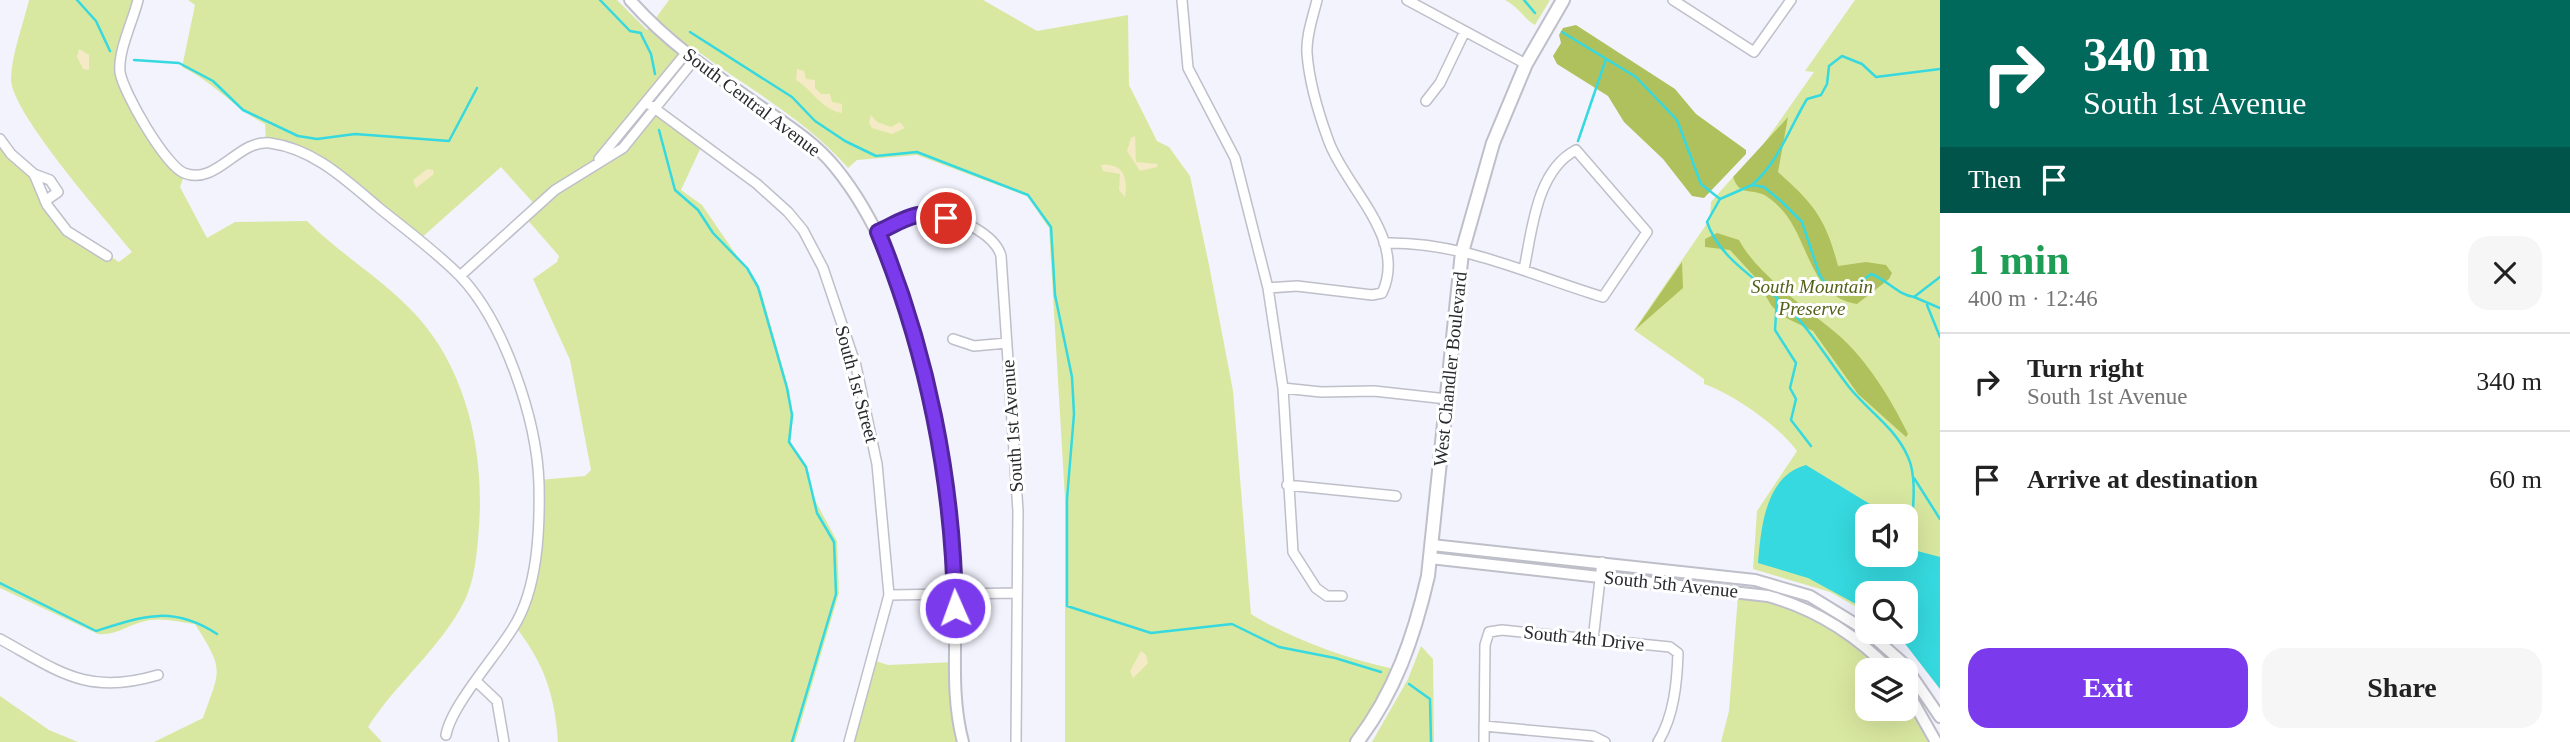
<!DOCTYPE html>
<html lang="en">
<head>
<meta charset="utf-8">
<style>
  body { margin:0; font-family:Georgia,serif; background:#f6f6f6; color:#222; height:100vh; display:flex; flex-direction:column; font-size:26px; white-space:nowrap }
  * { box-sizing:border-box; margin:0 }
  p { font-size:23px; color:#767676 }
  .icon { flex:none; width:38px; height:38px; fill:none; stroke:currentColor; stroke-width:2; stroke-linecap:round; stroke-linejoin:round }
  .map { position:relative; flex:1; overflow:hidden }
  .sheet { display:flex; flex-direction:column; background:#fff; width:630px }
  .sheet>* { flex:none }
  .hud { background:#00695c; color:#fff; overflow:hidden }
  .controls { position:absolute; left:1855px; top:504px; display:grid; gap:14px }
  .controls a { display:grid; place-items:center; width:63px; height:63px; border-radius:14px; background:#fff; box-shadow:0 7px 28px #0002; font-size:35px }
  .pin { position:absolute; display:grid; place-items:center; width:60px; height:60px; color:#fff; margin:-30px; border:4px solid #fff; border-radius:50%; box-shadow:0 2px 7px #0007 }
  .me { position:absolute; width:77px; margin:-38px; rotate:358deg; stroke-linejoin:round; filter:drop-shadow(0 0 5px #0008) }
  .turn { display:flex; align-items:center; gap:24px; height:147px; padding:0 28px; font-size:32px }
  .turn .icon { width:91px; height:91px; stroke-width:2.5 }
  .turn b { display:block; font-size:49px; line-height:60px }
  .then { display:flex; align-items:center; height:66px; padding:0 28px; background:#0003; gap:14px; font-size:26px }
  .round { display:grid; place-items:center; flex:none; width:74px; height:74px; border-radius:21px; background:#f6f6f6 }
  .summary { display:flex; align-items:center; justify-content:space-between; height:119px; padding:0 28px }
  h1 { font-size:42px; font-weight:700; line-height:52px; color:#1e9e55 }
  .primary-button { display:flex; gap:14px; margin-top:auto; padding:14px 28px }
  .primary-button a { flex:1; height:80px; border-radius:21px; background:#7c3aed; color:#fff; font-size:28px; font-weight:700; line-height:80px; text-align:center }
  .primary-button a+a { background:#f6f6f6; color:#222 }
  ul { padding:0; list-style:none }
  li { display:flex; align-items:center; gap:21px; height:98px; padding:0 28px; border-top:2px solid #e0e0e0 }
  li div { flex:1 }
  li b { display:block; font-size:26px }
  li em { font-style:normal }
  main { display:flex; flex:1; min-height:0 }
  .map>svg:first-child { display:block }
  .green { fill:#d9e8a0; fill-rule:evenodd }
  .forest { fill:#afc15c }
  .sand { fill:#f4eac5 }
  .water { fill:#35d9df }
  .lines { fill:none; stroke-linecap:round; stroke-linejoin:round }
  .stream { stroke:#35d9df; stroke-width:2.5 }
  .minor-casing { stroke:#bebfc9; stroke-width:12 }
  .tertiary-casing { stroke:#bebfc9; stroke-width:14 }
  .secondary-casing { stroke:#bebfc9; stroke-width:16 }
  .minor { stroke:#fff; stroke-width:9 }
  .tertiary { stroke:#fff; stroke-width:10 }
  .secondary { stroke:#fff; stroke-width:12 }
  .route-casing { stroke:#51269a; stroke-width:18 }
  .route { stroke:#7c3aed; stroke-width:12 }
  .labels { text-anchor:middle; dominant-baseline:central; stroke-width:6; stroke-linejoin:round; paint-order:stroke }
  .street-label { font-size:19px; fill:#292a2e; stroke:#fff }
  .park-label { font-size:19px; font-style:italic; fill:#545f17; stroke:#fff }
</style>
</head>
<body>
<main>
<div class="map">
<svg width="1940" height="742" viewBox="0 0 1940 742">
  <rect width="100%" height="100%" fill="#f2f3fd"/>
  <path class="green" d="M29,0h109l-18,70 46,88 19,15 -5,14 27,51 28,-16 72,-1c34,34 76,58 109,94 54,59 70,146 62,224 -2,22 -4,41 -13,61 -24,48 -69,83 -97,127l14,15h-228l49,-24c18,-50 21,-48 -8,-94 -14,-2 -31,-6 -45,-4 -20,3 -33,16 -52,14l-98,-46v-449l34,35 27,50 58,38 13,-10c-23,-29 -123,-141 -121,-174 1,-25 12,-53 18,-78z
    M188,0h429l30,30 22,-30h314l54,31 91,-16 1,70 28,56 12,6 21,29 19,89 24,126 18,223c40,25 103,48 149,56l-43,72h-292v-243l-16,-271 -22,-32 -110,-41 -60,5 -9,8c-41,-48 -101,-80 -152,-118l-46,56 52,39 -21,45 21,15 59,86 28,99 4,27 -3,27 16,24 5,25 26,48 2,52 -44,149h-237c-3,-47 -14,-79 -43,-116l15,-37 9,-109 46,-4 6,-6 -21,-110 -37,-81 24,-17 2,-6 -34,-39 11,-11 -35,-39 -82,73 -101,-80 -52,-17 -1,-19c-31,-16 -50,-41 -83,-57l13,-62z
    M1505,0h45l-15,25c-12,-7 -14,-16 -30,-25z
    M1855,0h85v689l-36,-47 -13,-10h15v-39h-39v20l-37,-21 -77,-23 4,-58 40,-60c-18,-25 -64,-57 -93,-67v-5l-70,-49 76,-111 1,-17 22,-25 3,6 78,-111 -9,-1zM1867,516h39v39h-39z
    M1738,595c58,12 103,35 146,75h-17v39h39v-11l26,44h-211l8,-31z
    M1421,646l12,13 1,83h-62l36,-63z
    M873,660l15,5 66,-3 9,80h-114z
    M0,696l49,34 29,12h-78z"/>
  <path class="forest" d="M1576,25l99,64 21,25 50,36v4l-42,44 -12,-2 -29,-37 -39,-37 -16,-26 -51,-32 -4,-8 8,-13 -2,-8 4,-7z
    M1788,117l-10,55c36,32 48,47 60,94l28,-4 20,3 6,8 -3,6 -32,25c-46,-6 -48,-63 -74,-93 -4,-5 -15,-15 -21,-17 -14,-5 -23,1 -29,-17z
    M1717,233l22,7c18,34 67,68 97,93 30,25 55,66 72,101l-2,3 -48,-43 -45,-63 -33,-16 -9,-10 -17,-29 -24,-26 -25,-3v-8z
    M1682,262l1,26 -48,42z"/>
  <path class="sand" d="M79,49l10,6v15l-6,-1 -6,-12z
    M797,69l7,2 2,8 9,1v8l6,6h9l2,8 10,2v9c-21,-3 -30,-24 -46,-33z
    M871,115l6,7 14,5 9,-5 5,6 -13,6 -20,-6 -3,-5z
    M1135,136l1,26 22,2 -1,3 -17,4 -13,-20 4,-13z
    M1101,165c23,-2 27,13 24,32l-6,-7 1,-16 -17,-3z
    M427,169l6,1 1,4 -18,14 -3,-8z
    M1141,651l5,4 2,8 -15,15 -3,-7z"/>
  <path class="water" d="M1806,465l72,44 5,7h-16v39h39v-7l34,9v132l-44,-57h10v-39h-39v17l-59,-32 -50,-15c3,-35 7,-87 48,-98z"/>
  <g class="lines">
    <path class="stream" d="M77,0l19,21 14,30
      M600,0l30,31 11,2
      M1524,0l11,13
      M690,32l102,65 23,24 30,20 31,15 41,-4 111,43 23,32 4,68 17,82 2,37 -7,85v107l84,27 81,-9 47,23 56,11 46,14
      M1562,32l74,45 41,43 24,64 19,15 -13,23c12,36 49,56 76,81 27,25 44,56 66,84 20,25 46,40 59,70 10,22 4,56 3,80
      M641,34l10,20 4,20
      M134,60l45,3 34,18 30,29 55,26 19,3 38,-5 94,7 28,-53
      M659,130l16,60 23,20 15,23 34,35 11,19 29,101 5,27 -3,27 17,25 11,46 17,29 2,52 -44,148
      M1578,141l28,-82
      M1753,184c26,-23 36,-55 54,-85l14,-4 6,-11 2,-18 13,-10 20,8 14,13 64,-8
      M1720,199l32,-14 12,2 18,15 20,20 18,54 14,17 10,2 27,-21c17,6 25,20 43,23l26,-20
      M1914,297l26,11
      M1777,299l-2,31 21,33 -6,25 6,11 -5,21 20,26
      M1927,305l13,32
      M1914,478l26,41
      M0,583l96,48c47,-15 76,-26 121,3
      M1409,684l21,15 1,43"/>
    <g class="minor-casing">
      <path id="minor" d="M138,0c-5,21 -20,50 -18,72 3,20 45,93 64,101 33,13 54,-34 86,-30 44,6 76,37 108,64 27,22 56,43 81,68 45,46 78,145 80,209 1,45 -1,105 -26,144 -17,28 -62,78 -67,107
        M1182,0l6,68 47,90 33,130 15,100 10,164 23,36 11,8h15
        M1407,0l119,64
        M1673,0l81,52 37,-52
        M1426,101l14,-18 25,-52
        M646,102l111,82 31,28 15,18 20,38 33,98 21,98 12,131 -40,147
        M0,139l11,15 23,20 13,31 20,26 40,25
        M599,159l87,-106
        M34,174l16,6 8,12 -13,9
        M878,232c14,-7 34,-22 51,-20 23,2 66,21 72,44l17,255 -2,231
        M1384,243c78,-2 146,32 219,54l44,-65 -71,-82c-40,21 -44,81 -52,119
        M460,276l95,-86 68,-42 71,-88
        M1268,288l29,-2 75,9 10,-2c26,-54 -36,-105 -53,-151 -10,-27 -20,-61 -22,-89 -1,-18 6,-36 10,-53
        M953,339l21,7 33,-3
        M1283,388l38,4 53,-1 73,8
        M1287,485l109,11
        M889,595l128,-2
        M0,639c60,33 87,57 158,36
        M1593,640l9,-78
        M477,682l20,19 7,41
        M1484,726l109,10 12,6
        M1484,742l1,-97 4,-13 13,-2 168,17 8,6c-1,30 -4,63 -20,89"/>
    </g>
    <g class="tertiary-casing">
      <path id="tertiary" d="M630,0c37,42 81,72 127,104 27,19 57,37 78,63 84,102 115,297 120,427 2,49 -5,100 8,148
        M1432,545l323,35 55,16 57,35
        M1430,558l338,38c47,13 88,39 122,74
        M1868,632l35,31 37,54
        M1906,689l30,53"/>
    </g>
    <g class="secondary-casing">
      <path id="secondary" d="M1357,742c38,-50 57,-105 71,-166l34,-324 31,-109 33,-79 37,-64"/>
    </g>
    <use href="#minor" class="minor"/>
    <use href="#tertiary" class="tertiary"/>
    <use href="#secondary" class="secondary"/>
  </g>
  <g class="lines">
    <g class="route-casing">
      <path id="route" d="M946,218c-29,-10 -42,2 -68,14 49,119 75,248 77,376"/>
    </g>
    <use href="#route" class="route"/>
  </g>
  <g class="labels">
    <g class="street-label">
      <text transform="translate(752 102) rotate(37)">South Central Avenue</text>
      <text transform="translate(1450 369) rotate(-84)">West Chandler Boulevard</text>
      <text transform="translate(857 384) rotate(75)">South 1st Street</text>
      <text transform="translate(1012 426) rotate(-94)">South 1st Avenue</text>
      <text transform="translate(1671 584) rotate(6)">South 5th Avenue</text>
      <text transform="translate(1584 638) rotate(6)">South 4th Drive</text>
    </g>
    <g class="park-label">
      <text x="1812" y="286">South Mountain<tspan x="1812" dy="22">Preserve</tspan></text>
    </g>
  </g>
</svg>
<div class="controls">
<a><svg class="icon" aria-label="sound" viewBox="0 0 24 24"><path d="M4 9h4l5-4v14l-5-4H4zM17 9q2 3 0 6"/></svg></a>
<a><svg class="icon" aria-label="search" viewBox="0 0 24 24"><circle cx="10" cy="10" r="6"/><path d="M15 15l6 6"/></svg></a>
<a><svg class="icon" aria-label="layers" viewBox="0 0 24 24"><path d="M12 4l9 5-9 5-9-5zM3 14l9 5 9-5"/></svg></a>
</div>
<div class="pin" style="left:946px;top:218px;background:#d93025"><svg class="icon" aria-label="arrive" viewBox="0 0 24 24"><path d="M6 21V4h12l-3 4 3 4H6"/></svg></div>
<svg class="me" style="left:955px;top:608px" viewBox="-20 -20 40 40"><circle r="17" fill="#7c3aed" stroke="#fff" stroke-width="3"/><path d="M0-11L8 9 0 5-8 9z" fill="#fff"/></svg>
</div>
<section class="sheet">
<div class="hud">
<div class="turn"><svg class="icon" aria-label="right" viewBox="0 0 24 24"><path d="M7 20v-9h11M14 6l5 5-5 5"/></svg><div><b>340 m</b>South 1st Avenue</div></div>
<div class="then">Then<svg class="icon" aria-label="arrive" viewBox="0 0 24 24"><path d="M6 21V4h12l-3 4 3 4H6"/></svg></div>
</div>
<div class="summary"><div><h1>1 min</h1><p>400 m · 12:46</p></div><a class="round"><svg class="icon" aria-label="close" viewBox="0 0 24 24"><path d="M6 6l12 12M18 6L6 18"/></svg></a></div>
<ul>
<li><svg class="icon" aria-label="right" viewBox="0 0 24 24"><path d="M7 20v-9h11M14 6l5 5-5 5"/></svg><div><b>Turn right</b><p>South 1st Avenue</p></div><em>340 m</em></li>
<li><svg class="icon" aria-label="arrive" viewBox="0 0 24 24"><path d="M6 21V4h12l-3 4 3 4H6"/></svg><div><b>Arrive at destination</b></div><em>60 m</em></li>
</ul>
<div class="primary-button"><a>Exit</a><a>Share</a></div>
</section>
</main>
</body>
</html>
